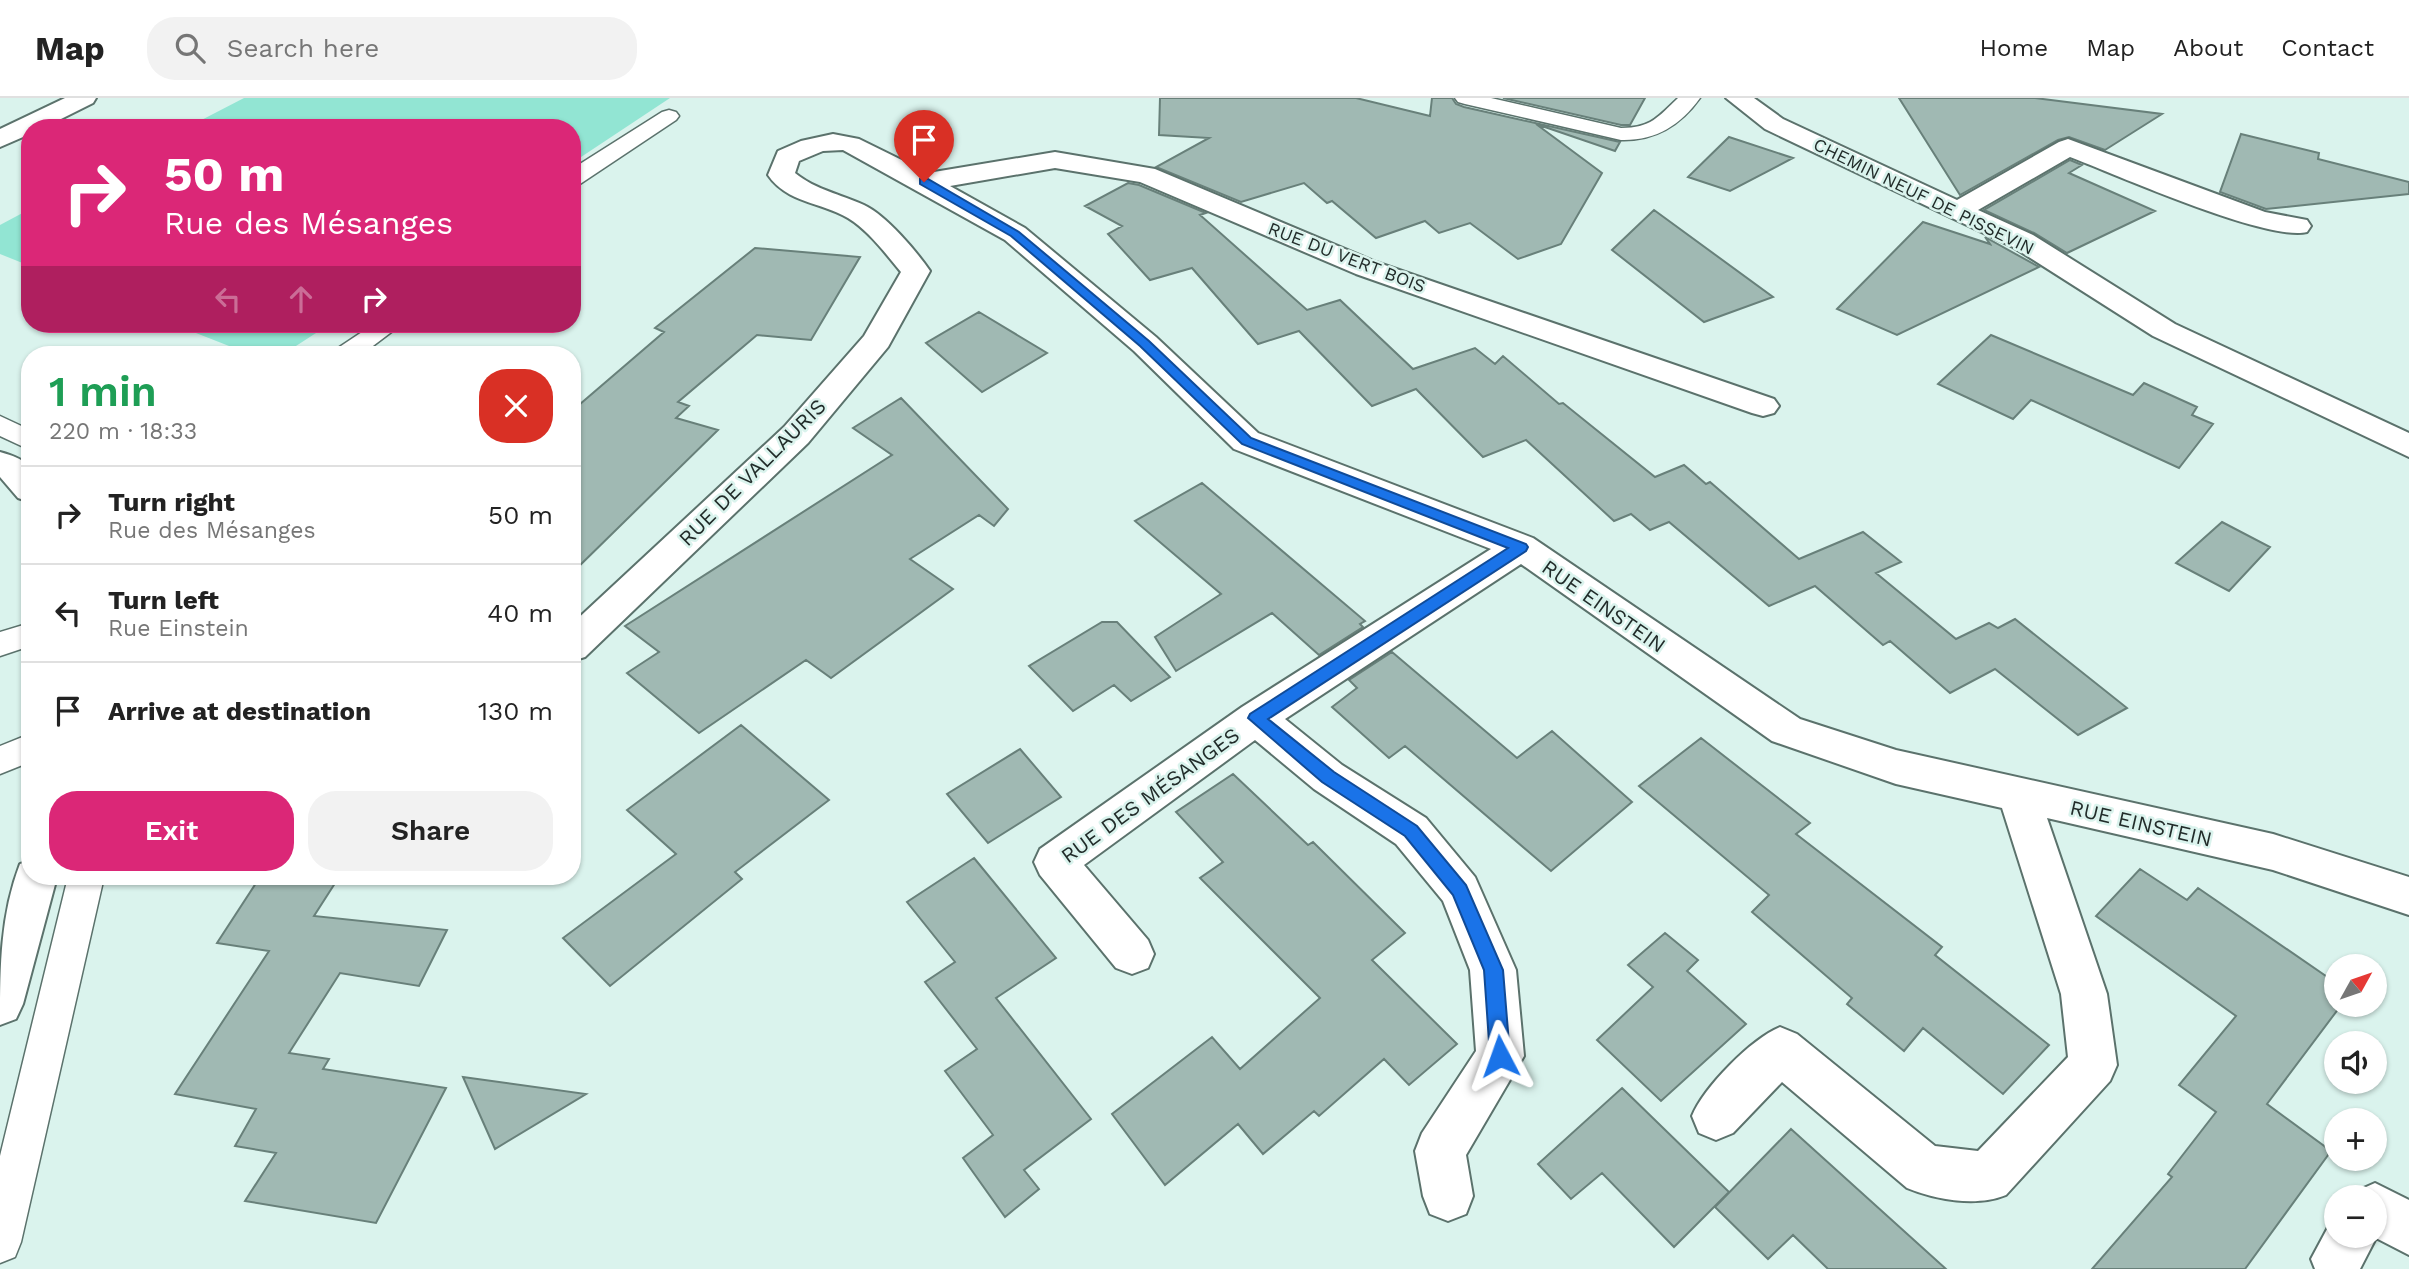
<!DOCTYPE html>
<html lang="en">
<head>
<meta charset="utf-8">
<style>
  body { margin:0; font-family:"Work Sans",sans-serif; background:#f2f2f2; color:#222; height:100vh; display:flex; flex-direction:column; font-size:26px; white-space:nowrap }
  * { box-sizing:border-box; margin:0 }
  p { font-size:23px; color:#767676 }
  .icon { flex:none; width:38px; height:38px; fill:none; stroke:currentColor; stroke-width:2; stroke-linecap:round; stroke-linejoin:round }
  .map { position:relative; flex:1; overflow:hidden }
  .drawer { position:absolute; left:21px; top:248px; width:560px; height:539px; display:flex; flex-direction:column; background:#fff; border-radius:28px; box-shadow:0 2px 5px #0004 }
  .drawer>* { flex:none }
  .hud { position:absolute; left:21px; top:21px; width:560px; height:214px; border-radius:28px; box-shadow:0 2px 5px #0004; background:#db2777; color:#fff; overflow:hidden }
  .needle { width:46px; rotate:50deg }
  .controls { position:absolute; left:2324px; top:856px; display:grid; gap:14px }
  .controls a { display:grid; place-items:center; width:63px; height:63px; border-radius:50%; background:#fff; box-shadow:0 2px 5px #0004; font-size:35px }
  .pin { position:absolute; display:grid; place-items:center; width:60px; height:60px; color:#fff; margin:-72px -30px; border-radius:50% 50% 50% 0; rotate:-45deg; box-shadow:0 0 7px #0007 }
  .pin .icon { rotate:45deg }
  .me { position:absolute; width:77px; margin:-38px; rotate:356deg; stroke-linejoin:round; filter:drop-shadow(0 0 5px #0008) }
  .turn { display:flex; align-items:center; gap:24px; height:147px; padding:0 28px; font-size:32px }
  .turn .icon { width:91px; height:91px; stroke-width:2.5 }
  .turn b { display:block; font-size:49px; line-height:60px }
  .lanes { display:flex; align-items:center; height:66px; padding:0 28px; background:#0003; justify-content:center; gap:35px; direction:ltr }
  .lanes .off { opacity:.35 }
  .round { display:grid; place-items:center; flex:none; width:74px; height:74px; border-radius:28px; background:#f2f2f2 }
  .overview { display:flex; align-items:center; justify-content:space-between; height:119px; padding:0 28px }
  h1 { font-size:42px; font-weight:600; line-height:52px; color:#1e9e55 }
  .action { display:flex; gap:14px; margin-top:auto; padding:14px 28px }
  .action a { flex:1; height:80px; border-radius:28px; background:#db2777; color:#fff; font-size:28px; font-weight:600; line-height:80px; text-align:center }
  .action a+a { background:#f2f2f2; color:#222 }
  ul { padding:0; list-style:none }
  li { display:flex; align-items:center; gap:21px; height:98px; padding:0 28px; border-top:2px solid #e0e0e0 }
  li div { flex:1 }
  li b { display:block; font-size:26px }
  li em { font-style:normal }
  header { display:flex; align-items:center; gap:42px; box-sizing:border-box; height:98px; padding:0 35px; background:#fff; border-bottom:2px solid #e0e0e0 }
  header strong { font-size:33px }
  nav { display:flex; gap:38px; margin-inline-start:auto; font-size:24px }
  .search { width:490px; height:63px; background:#f2f2f2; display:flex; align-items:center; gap:18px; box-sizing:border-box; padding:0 24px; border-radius:28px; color:#767676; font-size:26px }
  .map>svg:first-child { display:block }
  .green { fill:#92e5d3 }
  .building { fill:#a0b9b3; stroke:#68807a; stroke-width:2 }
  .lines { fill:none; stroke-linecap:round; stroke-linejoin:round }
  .service-casing { stroke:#5b726c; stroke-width:3 }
  .minor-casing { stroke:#5b726c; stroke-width:4 }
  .service { fill:#fff; fill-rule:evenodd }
  .minor { fill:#fff; fill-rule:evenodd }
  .route { fill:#1a73e8; stroke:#114b97; stroke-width:2 }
  .labels { text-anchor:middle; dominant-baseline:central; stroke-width:5; stroke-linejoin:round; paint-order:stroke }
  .far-street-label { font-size:18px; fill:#222c2a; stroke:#daf3ed }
  .street-label { font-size:21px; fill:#222c2a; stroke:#daf3ed }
</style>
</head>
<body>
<header>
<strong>Map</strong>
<div class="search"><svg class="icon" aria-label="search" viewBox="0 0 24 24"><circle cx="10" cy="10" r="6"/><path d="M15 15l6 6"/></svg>Search here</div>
<nav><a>Home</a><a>Map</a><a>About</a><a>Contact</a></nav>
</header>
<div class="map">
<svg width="2409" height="1171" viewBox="0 0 2409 1171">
  <rect width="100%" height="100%" fill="#daf3ed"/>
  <path class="green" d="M244,0h426l-98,65v-35h-386z
    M30,111v57l-30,-12v-29z
    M173,226h157l-48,31h-30z"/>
  <path class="building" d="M1160,0h196l74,18 2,-18h20l4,6 8,3 156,35 -5,9 -79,-27 66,49 -41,71 -43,15 -48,-36 -31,10 -14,-12 -49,17 -44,-37 -5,2 -23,-20 -63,19 -85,-35 53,-29 -50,-3z
    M1503,0h142l-15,27h-9z
    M1899,0h136l127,16 -57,36 -36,-13 -11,3 -98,55z
    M2241,36l78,19 -1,6 91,23v12l-143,15 -46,-17z
    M1729,39l64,21 -63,33 -42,-14z
    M2070,62l12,5 -13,8 86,38 -88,42 -33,-20 -50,-23z
    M1128,85l11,2 67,28 -6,2 107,95 33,-10 73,69 62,-21 20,16 8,-8 56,48 4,-1 92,74 29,-12 22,19 4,-2 89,77 64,-27 38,30 -25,11 80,66 33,-16 9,5 17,-9 112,89 -49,27 -83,-66 -45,24 -60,-52 -7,4 -68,-59 -46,20 -100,-84 -19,8 -19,-16 -17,7 -88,-81 -43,17 -67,-68 -44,17 -73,-75 -41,13 -66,-76 -42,12 -42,-46 14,-8 -37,-20z
    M1654,112l119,87 -69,25 -92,-72z
    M1923,124l67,22 -5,-7 54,30 -142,68 -60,-26z
    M755,150l105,9 -49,83 -54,-5 -79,67 11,4 -13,12 42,12 -146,143v-162l92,-79 -9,-4z
    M979,214l68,41 -65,39 -56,-49z
    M1991,237l142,60 11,-12 53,24 -5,8 21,9 -34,44 -148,-68 -18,19 -75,-35z
    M901,300l107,111 -14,17 -15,-11 -69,44 43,30 -122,89 -25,-18 -107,73 -72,-60 32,-21 -34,-26 267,-171 -39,-27z
    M1202,385l163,138 -5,3 3,3 -44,28 -47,-42 -96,58 -21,-34 66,-43 -86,-73z
    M2222,424l48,25 -41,44 -53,-28z
    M1102,524h15l53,55 -39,24 -17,-16 -41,26 -44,-45z
    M1392,554l125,106 35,-27 80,71 -81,69 -146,-125 -16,12 -57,-51 25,-19 -8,-8z
    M741,627l88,75 -94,72 7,7 -132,107 -47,-48 113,-84 -49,-44z
    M1701,640l109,85 -14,11 146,113 -7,8 114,90 -46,49 -80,-66 -19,23 -57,-47 5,-6 -100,-86 17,-17 -130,-109z
    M1020,651l41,48 -73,46 -41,-49z
    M1233,676l75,71 5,-3 92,91 -33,27 85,84 -48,41 -25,-26 -65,57 -5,-5 -51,43 -25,-30 -73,61 -53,-71 100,-77 28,32 80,-71 -120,-120 23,-16 -47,-50z
    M974,760l82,100 -60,40 95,121 -67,51 15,19 -34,28 -42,-59 30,-23 -48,-64 32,-22 -52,-67 30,-20 -48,-60z
    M2140,771l47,31 11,-12 138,95v21h6l-75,100 64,47 -86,118h-153l80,-92 -4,-3 48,-62 -37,-27 57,-69 -140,-100z
    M260,779h79l-25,39 133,14 -28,56 -79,-13 -51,80 40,6 -6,10 123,19 -70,135 -131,-22 31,-48 -41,-7 21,-37 -81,-15 94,-143 -52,-8z
    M1665,835l33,27 -11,11 59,53 -85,77 -64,-61 56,-53 -25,-22z
    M463,979l123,17 -91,55z
    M1622,990l107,104 -55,55 -72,-74 -31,26 -33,-35z
    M1791,1031l155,140h-118l-35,-34 -25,24 -53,-52z"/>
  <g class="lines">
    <g class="service-casing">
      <path id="service" d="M1455,0h36l130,30c30,0 37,-11 57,-30h22c-20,28 -45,43 -79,42l-156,-36 -7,-2z
        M669,12l7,2 3,4 -3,4 -96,64 -8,1v-16l90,-57z
        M374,226h28l-41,31h-29l3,-5z
        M0,318l30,14v20l-30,-14z
        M30,525v23l-30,10v-24z
        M30,636v28l-30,12v-28z
        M68,779h36l-83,365 -6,15 -15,6v-107z"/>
    </g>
    <g class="minor-casing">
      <path id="minor" d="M65,0h31l-3,5 -50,25h-13v6l-30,13v-18z
        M1726,0h28l29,21 174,81 102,-58 9,-3 197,73 42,8 4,6 -4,6c-40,10 -192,-58 -237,-75l-92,53 55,25 142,89 234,109v24l-256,-121 -140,-89 -248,-118z
        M833,36l26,5 69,34 127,-21 100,17 221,93 398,137 5,7 -5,7 -11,3 -11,-3 -396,-139 -216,-92 -85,-14 -105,18 75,42 131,109 102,96 275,105 267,181 96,31 377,84 136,43v38l-136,-45 -226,-52 60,176 10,71 -7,16 -104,114c-29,12 -70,5 -99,-7l-125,-106 -49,51 -17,7 -17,-7 -7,-17c12,-29 59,-77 88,-89l17,7 138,112 43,5 90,-94 -7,-63 -59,-186 -106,-24 -124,-43 -251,-177 -236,155 57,46 84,53 49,59 41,93 8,86 -58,99 7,41 -7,18 -18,7 -18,-7 -7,-18 -8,-45 7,-18 54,-82 -6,-81 -27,-69 -47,-57 -82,-55 -59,-49 -171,125 64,75 6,14 -6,14 -16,6 -16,-6 -76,-93 -6,-13 6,-13 202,-142 249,-158 -257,-100 -100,-98 -129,-111 -162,-90 -20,1 -24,10 -4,12c21,17 45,21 69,32 22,10 53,47 66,66l-42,76 -80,96 -223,214 -13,4v-37l212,-197 80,-91 37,-64c-15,-18 -33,-42 -53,-54 -27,-16 -61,-15 -80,-43l10,-24 23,-10z
        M0,354c36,10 30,16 30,50l-12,-4 -18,-21z
        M30,762v17h27l-34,127 -7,15 -16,6c0,-56 0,-109 20,-161z
        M2375,1085l34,17v55l-33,-17 -16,31h-45l-4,-10 22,-41 3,-2v20h39v-39h-21l3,-6z"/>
    </g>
    <use href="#service" class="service"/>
    <use href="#minor" class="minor"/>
  </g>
  <path class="route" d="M920,81h8l91,53 130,109 102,97 275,106 2,3 -2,4 -258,168 66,53 83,54 49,59 37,85 7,86 -3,7 -7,2 -7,-2 -3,-7 -6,-86 -31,-75 -48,-59 -83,-54 -74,-64 2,-4 258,-166 -266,-104 -102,-98 -129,-110 -91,-52z"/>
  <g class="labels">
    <g class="far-street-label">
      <text transform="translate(1924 98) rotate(26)">CHEMIN NEUF DE PISSEVIN</text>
      <text transform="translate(1347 159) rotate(21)">RUE DU VERT BOIS</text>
    </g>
    <g class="street-label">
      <text transform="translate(752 374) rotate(-45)">RUE DE VALLAURIS</text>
      <text transform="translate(1604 508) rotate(35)">RUE EINSTEIN</text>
      <text transform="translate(1150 697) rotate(-36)">RUE DES MÉSANGES</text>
      <text transform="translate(2141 725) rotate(13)">RUE EINSTEIN</text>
    </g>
  </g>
</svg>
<div class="controls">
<a><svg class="needle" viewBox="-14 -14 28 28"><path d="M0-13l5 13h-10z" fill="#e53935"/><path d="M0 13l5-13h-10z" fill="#767676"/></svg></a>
<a><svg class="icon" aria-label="sound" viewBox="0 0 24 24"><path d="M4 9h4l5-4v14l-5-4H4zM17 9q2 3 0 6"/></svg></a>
<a>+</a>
<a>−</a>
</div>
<div class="pin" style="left:924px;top:84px;background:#d93025"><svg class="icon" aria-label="arrive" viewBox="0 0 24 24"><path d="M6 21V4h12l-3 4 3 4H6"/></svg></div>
<svg class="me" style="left:1500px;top:958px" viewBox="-20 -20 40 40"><path d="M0-17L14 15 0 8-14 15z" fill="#1a73e8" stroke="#fff" stroke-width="4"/></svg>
<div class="hud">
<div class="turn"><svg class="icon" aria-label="right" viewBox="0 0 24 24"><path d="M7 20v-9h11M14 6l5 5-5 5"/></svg><div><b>50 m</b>Rue des Mésanges</div></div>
<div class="lanes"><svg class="icon off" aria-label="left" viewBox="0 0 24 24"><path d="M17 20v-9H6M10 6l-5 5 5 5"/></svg><svg class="icon off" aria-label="ahead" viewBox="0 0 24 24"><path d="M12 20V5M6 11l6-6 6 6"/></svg><svg class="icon" aria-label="right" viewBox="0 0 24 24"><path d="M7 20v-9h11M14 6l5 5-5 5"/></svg></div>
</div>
<section class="drawer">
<div class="overview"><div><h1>1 min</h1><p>220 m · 18:33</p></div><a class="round" style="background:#d93025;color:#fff"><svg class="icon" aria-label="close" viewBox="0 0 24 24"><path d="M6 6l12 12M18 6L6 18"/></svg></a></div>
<ul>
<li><svg class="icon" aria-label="right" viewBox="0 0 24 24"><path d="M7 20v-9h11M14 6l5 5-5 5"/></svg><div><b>Turn right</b><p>Rue des Mésanges</p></div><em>50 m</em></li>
<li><svg class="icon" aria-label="left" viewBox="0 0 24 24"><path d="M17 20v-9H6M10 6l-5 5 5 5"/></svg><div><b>Turn left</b><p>Rue Einstein</p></div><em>40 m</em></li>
<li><svg class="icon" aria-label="arrive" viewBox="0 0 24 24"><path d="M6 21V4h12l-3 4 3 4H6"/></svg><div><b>Arrive at destination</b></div><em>130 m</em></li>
</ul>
<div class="action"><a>Exit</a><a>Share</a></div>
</section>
</div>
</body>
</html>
